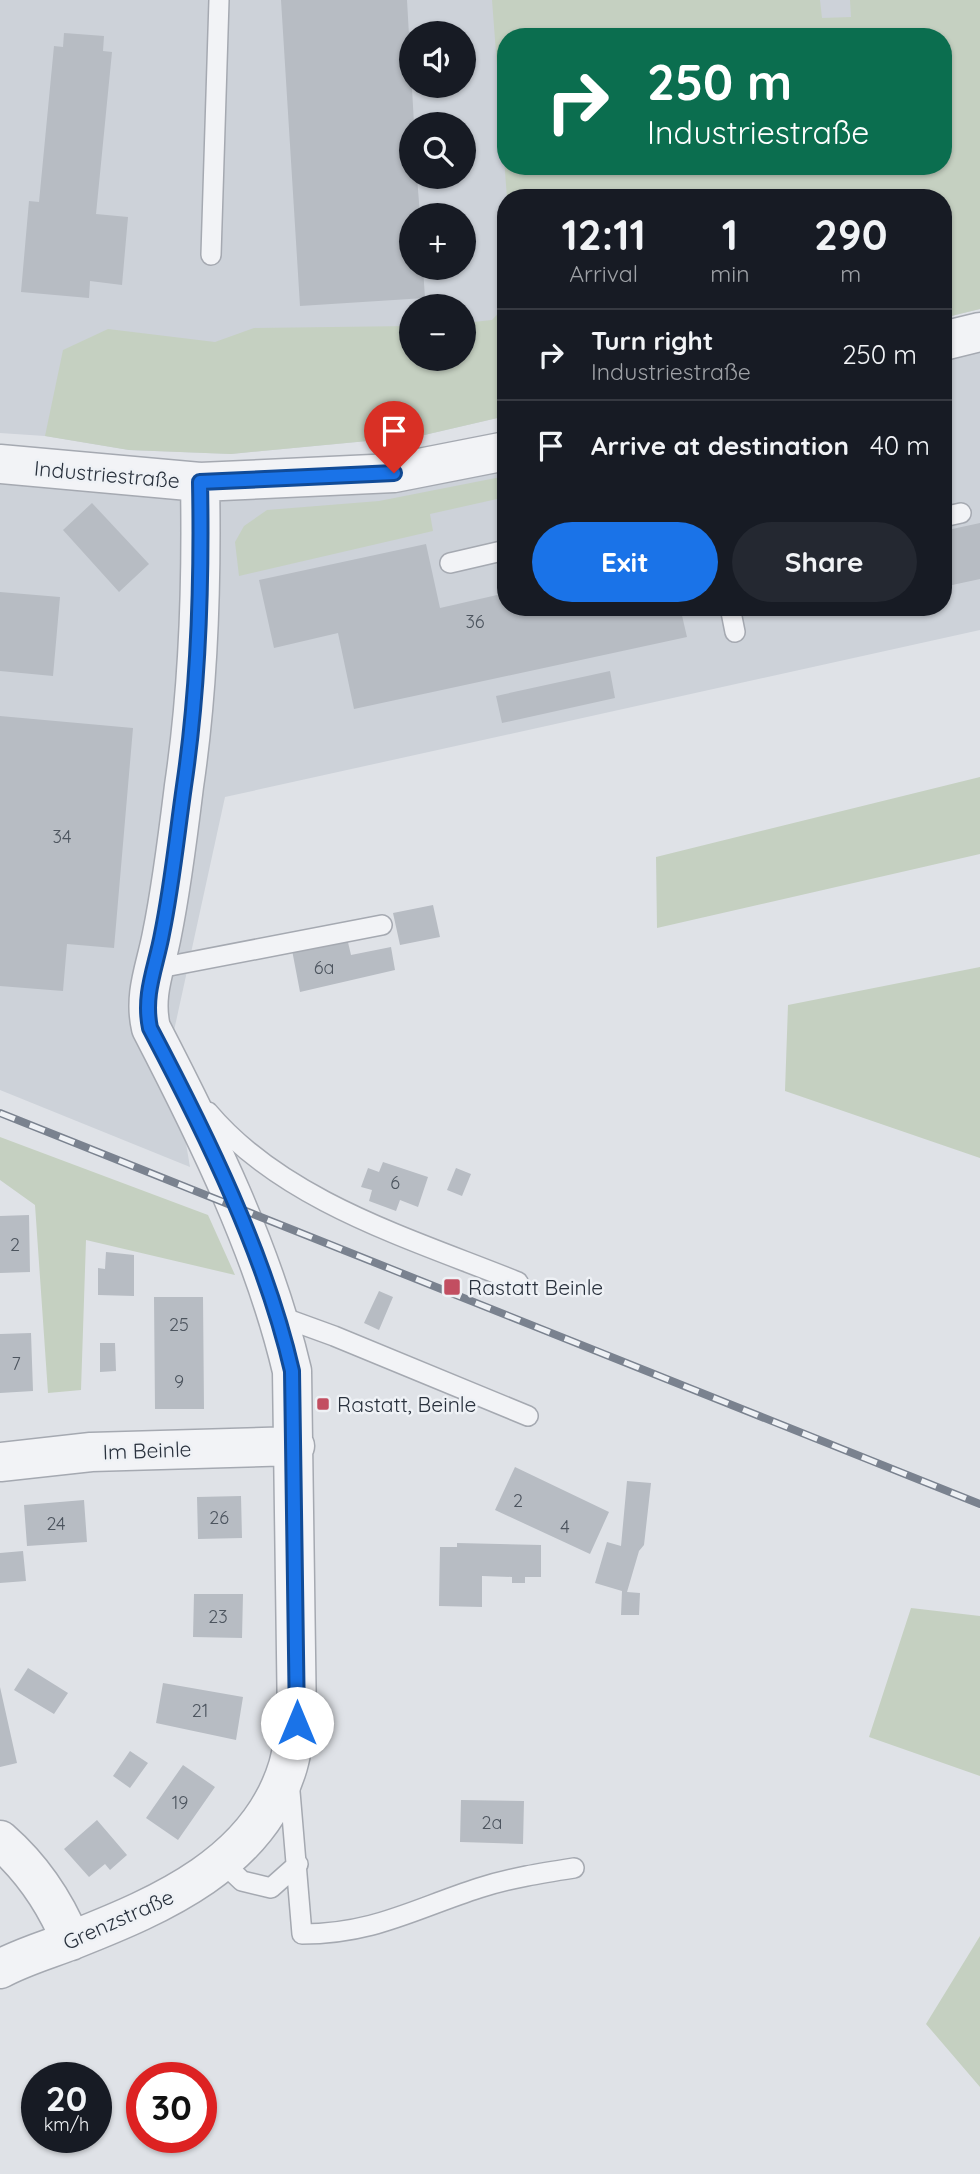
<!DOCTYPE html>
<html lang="en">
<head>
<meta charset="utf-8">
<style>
  body { margin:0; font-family:Quicksand,sans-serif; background:#242831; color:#f1f3f6; height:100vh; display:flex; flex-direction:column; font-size:26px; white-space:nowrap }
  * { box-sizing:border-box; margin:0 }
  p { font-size:23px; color:#9ea1a6 }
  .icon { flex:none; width:38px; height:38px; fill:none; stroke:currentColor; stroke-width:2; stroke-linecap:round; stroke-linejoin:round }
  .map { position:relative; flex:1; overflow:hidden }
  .side { position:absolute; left:497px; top:189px; width:455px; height:427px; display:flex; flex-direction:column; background:#171b24; border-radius:28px; box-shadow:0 2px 5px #0004 }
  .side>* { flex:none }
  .banner { position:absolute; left:497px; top:28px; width:455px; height:147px; border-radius:28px; box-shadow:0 2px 5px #0004; background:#0b6e4f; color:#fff; overflow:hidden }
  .fabs { position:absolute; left:399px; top:21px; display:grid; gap:14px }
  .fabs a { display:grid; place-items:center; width:77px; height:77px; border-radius:50%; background:#171b24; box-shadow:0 2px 5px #0004; font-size:35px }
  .speed { position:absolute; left:21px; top:2062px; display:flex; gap:14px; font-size:35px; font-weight:700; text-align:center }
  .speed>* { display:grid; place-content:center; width:91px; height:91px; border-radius:50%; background:#171b24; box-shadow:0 2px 5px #0004; line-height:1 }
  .speed small { font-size:18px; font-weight:400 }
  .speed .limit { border:10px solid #d22; background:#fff; color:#111 }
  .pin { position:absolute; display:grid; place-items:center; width:60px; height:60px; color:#fff; margin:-72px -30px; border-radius:50% 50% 50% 0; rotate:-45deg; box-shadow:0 0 7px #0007 }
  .pin .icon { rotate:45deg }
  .me { position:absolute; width:77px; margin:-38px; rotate:0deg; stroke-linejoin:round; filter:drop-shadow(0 0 5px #0008) }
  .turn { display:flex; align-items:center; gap:24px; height:147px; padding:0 35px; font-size:32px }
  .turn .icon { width:91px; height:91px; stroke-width:2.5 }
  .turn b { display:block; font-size:49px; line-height:60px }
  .eta { display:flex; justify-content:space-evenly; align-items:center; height:119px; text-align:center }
  .eta b { font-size:42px; font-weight:800; line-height:49px }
  .action { display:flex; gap:14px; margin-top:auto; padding:14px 35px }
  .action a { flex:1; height:80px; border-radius:42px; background:#1a73e8; color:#fff; font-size:28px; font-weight:800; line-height:80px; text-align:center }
  .action a+a { background:#242831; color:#f1f3f6 }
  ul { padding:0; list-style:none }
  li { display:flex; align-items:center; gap:21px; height:91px; padding:0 35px; border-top:2px solid #363941 }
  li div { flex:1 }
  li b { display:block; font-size:26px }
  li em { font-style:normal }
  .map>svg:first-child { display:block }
  .built { fill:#cdd2d9; fill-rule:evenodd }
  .green { fill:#c5d0c1; fill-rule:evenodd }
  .building { fill:#b7bcc3 }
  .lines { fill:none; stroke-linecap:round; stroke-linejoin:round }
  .lane-casing { stroke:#a5a9b1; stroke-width:22 }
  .street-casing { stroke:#a5a9b1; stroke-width:41 }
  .lane { stroke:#f2f3f6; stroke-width:19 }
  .street { stroke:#f2f3f6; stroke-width:38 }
  .rail-casing { stroke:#7a828f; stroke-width:8 }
  .rail { stroke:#eef1f5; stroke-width:5; stroke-dasharray:16; stroke-linecap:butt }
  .route-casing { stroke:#114b97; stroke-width:18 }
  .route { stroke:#1a73e8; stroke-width:12 }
  .poi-dot { fill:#c24e61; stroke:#eef1f5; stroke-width:2.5 }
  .labels { text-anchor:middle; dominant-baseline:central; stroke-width:5; stroke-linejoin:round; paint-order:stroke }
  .number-label { font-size:18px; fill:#4c545e }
  .street-label { font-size:21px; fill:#29313d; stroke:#eef1f5 }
  .poi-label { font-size:21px; fill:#29313d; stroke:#eef1f5; text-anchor:start }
</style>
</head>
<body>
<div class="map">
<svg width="980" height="2174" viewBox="0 0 980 2174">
  <rect width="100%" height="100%" fill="#dfe2e7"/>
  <path class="built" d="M0,0h980v309l-37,9v-120h-437v218l-86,20 -189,18 -102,-4 -84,-14 -45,-3zM411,33h53v53h-53zM506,37h437v129h-437zM411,124h53v53h-53zM411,215h53v53h-53zM411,306h53v53h-53z
    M980,339v291l-755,167 -55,252 20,118 -190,-77v-616l506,-13v146h437v-258z"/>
  <path class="green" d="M492,0h328l2,18 29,-1 -1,-17h130v309l-37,9v-120h-436zM506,37h437v129h-437z
    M506,305v111l-86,20 -189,18 -102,-4 -84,-14 18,-86 45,-21 107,13 39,-14 157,-2v33h53v-36l28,-3z
    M506,476v21l-76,17 3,17 -194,45 -4,-34 9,-16 23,-16 112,-9z
    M980,777v77l-323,74 -1,-71z
    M980,967v191l-195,-67 3,-86z
    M0,1137l208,78 27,60 -149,-35 -5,150 -33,3 -13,-188 -35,-25z
    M911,1608l69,8v160l-111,-39z
    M980,1936v151l-54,-63z"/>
  <path class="building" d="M281,0h126l7,124h-3v53h6l3,38h-9v53h12l2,30 -125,8z
    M64,33l40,3 -1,15 9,1 -16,162 32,3 -6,68 -32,-4 -1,17 -68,-6 8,-91 10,1 15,-156 9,1z
    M92,503l57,61 -30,28 -56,-62z
    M980,523v56l-37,8v-56z
    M426,544l14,64 66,-15v14h174l7,30 -333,72 -16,-76 -64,15 -15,-68z
    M0,592l60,5 -7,79 -53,-5z
    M610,671l5,27 -113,25 -6,-27z
    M0,716l133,12 -19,220 -47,-4 -4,47 -63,-5z
    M433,905l7,32 -40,8 -7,-32z
    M347,938l4,17 40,-8 4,23 -95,22 -8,-42z
    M383,1162l45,15 -10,30 -18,-7 -4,11 -27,-10 3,-11 -11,-3 7,-19 11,4z
    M456,1168l15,6 -9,22 -15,-6z
    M29,1215l1,57 -30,1v-57z
    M106,1252l28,3v41l-36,-1v-27l7,1z
    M379,1291l14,6 -14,33 -15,-7z
    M154,1297h49l1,112h-49z
    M31,1333l2,58 -33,2v-59z
    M100,1343h15l1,28 -16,1z
    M515,1467l94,45 -19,42 -95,-44z
    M627,1481l24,2 -7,62 -5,6 -12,41 13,1 -1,22h-18l1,-24 -27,-8 12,-41 14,4z
    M241,1496l1,42 -44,1 -1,-42z
    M84,1500l3,42 -60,4 -3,-41z
    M457,1543l84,2v32h-16v6h-13v-6l-30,-1v31l-43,-1 1,-59h17z
    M23,1551l3,30 -26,2v-30z
    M194,1594h49l-1,44 -49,-1z
    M28,1668l40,25 -14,21 -40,-24z
    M163,1683l80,14 -7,43 -80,-17z
    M0,1687l17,76 -17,4z
    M130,1751l18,12 -18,25 -17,-12z
    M183,1765l32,22 -37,53 -32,-22z
    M461,1800l63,1 -1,43 -63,-2z
    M97,1820l30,35 -17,15 -5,-6 -16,13 -25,-28z"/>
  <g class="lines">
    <g class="lane-casing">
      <path id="lane" d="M211,255l8,-255
        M943,517l18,-4
        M450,563l56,-13
        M730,607l5,25
        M154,969l228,-44
        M208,1112c76,90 204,127 310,170
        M279,1316l55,20 194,80
        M289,1780l13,154c71,0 112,-25 177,-46 31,-10 63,-15 95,-20
        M222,1862l20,19 29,7 27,-24"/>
    </g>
    <g class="street-casing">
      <path id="street" d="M943,341l37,-9
        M0,464l200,18 194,-9 112,-22
        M0,1462l91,-10 204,-6
        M0,1840c32,28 55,62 71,101
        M0,1969c24,-13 50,-20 75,-30 86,-34 184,-76 213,-173 4,-14 6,-29 9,-43l-5,-352c-28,-119 -85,-235 -141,-343 -8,-34 5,-61 11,-94 10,-49 16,-99 22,-148 15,-101 18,-201 16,-304"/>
    </g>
    <use href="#lane" class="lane"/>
    <use href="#street" class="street"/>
    <g class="rail-casing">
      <path id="rail" d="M0,1113l980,391"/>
    </g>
    <use href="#rail" class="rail"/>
  </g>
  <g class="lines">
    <g class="route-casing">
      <path id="route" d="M297,1723l-5,-352c-27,-117 -86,-237 -142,-343 -7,-34 6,-61 12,-94 10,-49 15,-99 22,-148 15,-101 18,-201 16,-304l194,-9"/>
    </g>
    <use href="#route" class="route"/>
  </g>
  <g class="poi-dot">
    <rect x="443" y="1278" width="18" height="18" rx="3.5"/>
    <rect x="316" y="1397" width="14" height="14" rx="3.5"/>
  </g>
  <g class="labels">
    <g class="number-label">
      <text x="475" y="621">36</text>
      <text x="62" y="836">34</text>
      <text x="324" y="967">6a</text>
      <text x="395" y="1182">6</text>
      <text x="15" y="1244">2</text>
      <text x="179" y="1324">25</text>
      <text x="16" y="1363">7</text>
      <text x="179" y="1381">9</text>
      <text x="518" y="1500">2</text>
      <text x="219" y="1517">26</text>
      <text x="56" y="1523">24</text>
      <text x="565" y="1526">4</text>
      <text x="218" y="1616">23</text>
      <text x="200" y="1710">21</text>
      <text x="180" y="1802">19</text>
      <text x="492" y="1822">2a</text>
    </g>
    <g class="street-label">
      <text transform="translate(107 474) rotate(5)">Industriestraße</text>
      <text transform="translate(147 1450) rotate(-2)">Im Beinle</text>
      <text transform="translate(118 1919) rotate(-24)">Grenzstraße</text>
    </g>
    <g class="poi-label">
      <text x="468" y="1287">Rastatt Beinle</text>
      <text x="337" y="1404">Rastatt, Beinle</text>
    </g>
  </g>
</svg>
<div class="fabs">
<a><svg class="icon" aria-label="sound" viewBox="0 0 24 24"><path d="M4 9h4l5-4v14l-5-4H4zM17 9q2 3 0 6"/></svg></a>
<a><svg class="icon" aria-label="search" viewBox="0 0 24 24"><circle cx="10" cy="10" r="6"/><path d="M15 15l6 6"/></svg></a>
<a>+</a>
<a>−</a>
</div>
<div class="speed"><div>20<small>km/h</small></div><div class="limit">30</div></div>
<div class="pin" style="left:394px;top:473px;background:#d93025"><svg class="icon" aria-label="arrive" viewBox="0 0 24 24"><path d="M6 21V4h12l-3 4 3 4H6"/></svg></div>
<svg class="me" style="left:297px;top:1723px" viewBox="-20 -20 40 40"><circle r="19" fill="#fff"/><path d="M0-13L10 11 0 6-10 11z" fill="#1a73e8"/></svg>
<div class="banner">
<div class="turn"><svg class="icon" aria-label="right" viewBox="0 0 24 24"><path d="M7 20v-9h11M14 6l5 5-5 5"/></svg><div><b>250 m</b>Industriestraße</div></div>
</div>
<section class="side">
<div class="eta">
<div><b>12:11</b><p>Arrival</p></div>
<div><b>1</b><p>min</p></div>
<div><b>290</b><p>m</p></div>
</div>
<ul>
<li><svg class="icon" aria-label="right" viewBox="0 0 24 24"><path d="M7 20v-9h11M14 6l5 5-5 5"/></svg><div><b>Turn right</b><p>Industriestraße</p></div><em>250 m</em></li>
<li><svg class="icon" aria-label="arrive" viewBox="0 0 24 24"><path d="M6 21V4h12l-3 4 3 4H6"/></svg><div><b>Arrive at destination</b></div><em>40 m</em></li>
</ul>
<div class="action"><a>Exit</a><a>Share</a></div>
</section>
</div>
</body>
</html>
